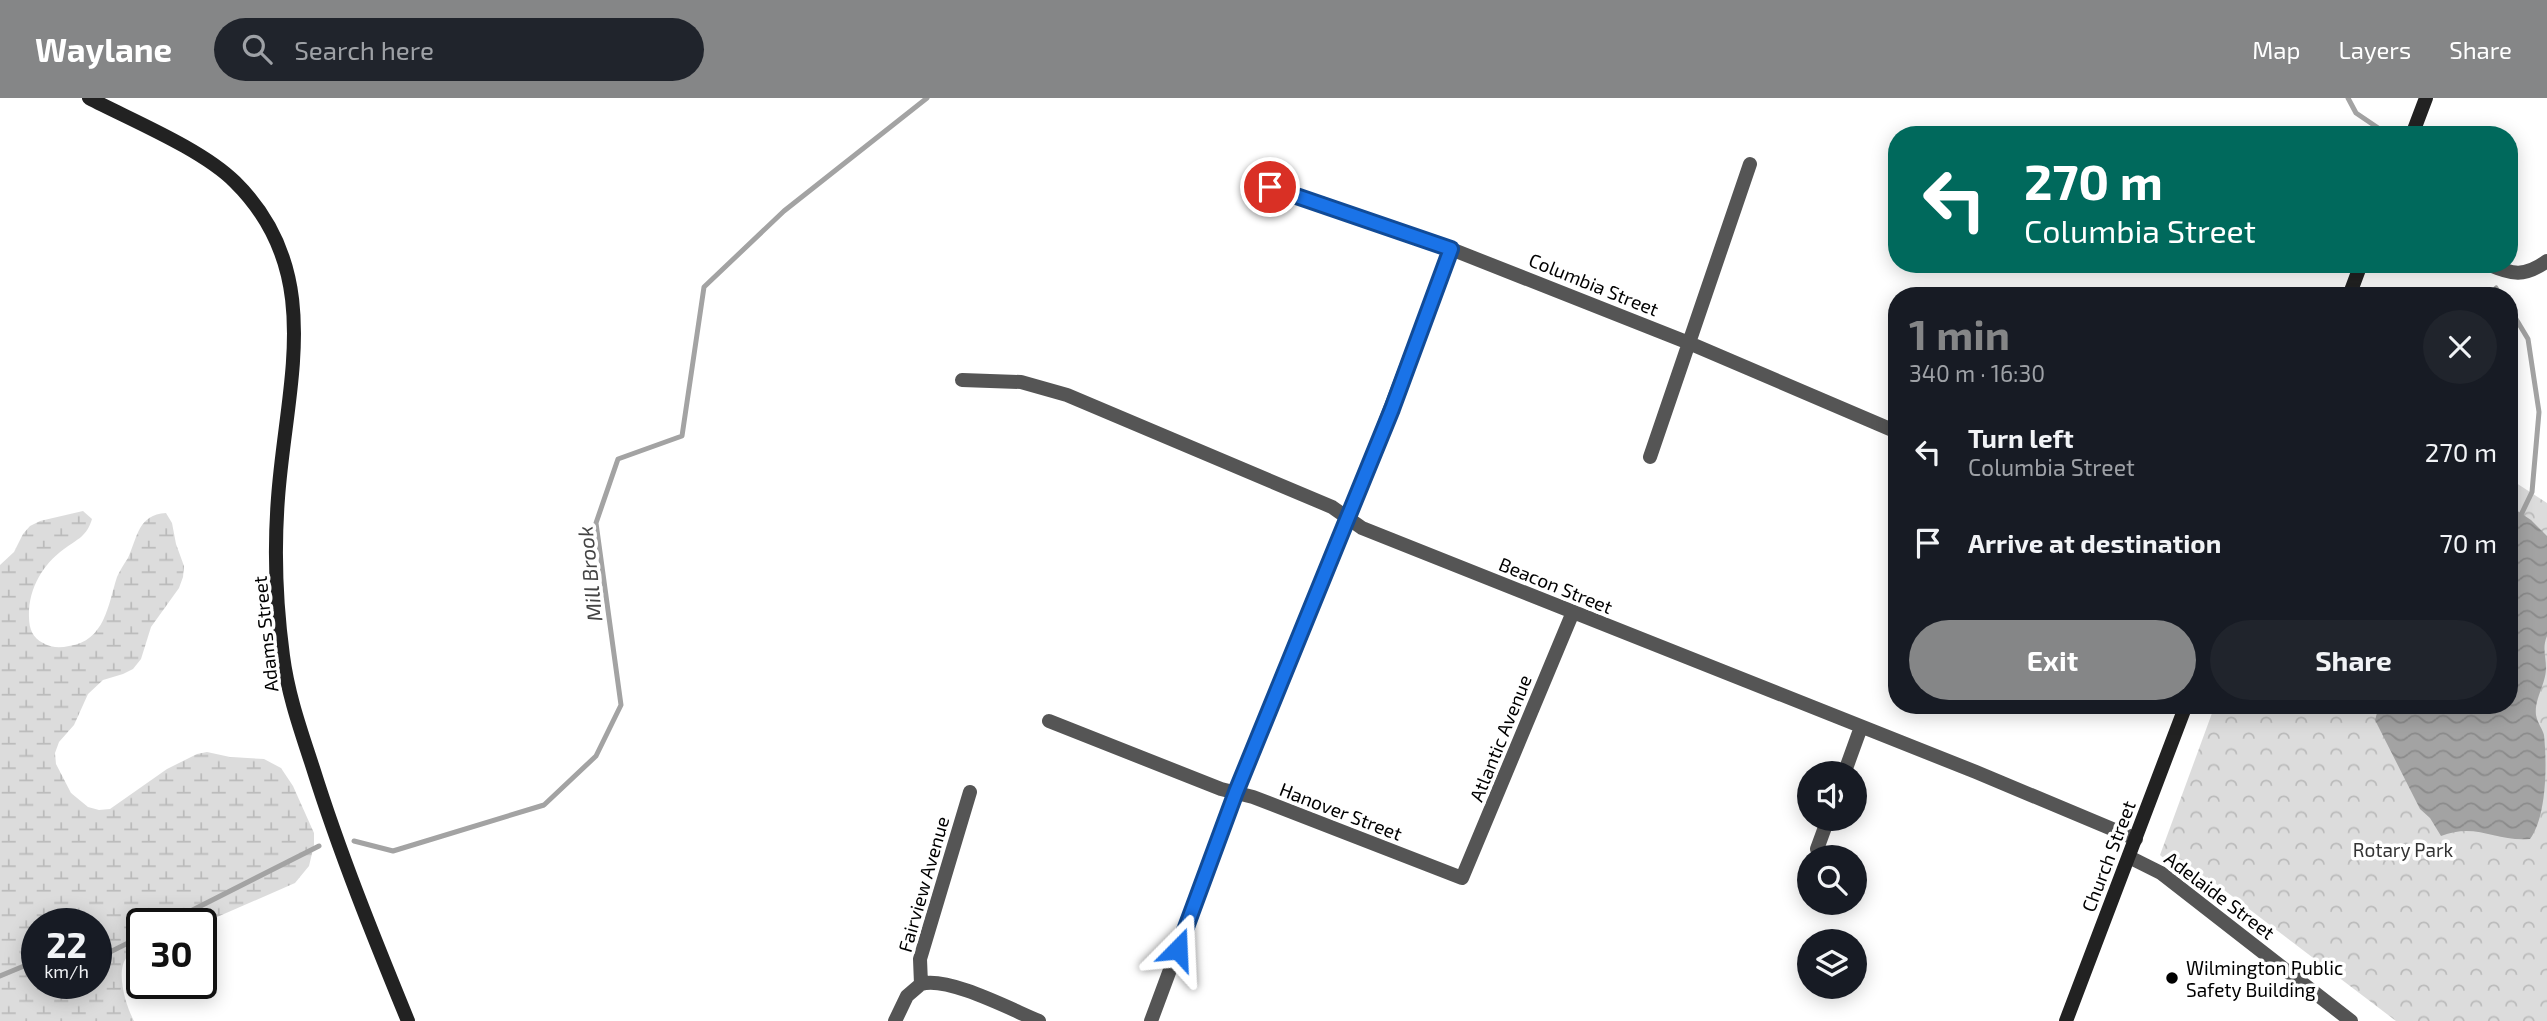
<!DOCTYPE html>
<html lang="en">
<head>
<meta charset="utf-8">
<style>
  body { margin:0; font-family:"Exo 2",sans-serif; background:#20242c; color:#f1f3f6; height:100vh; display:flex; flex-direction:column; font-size:26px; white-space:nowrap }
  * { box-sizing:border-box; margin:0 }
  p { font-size:23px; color:#9ea1a6 }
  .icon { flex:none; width:38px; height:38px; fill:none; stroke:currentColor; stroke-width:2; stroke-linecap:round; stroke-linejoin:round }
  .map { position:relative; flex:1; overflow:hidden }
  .drawer { position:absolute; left:1888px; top:189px; width:630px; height:427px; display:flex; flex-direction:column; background:#171b24; border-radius:28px; box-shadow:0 4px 18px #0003 }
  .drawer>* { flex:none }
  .hud { position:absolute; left:1888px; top:28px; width:630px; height:147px; border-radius:28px; box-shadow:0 4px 18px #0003; background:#00695c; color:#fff; overflow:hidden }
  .fabs { position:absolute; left:1797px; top:663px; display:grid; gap:14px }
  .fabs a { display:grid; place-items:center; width:70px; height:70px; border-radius:50%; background:#171b24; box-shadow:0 4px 18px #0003; font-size:35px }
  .speed { position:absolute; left:21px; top:810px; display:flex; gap:14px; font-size:35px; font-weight:700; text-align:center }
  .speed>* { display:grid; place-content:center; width:91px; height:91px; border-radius:50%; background:#171b24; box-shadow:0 4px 18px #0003; line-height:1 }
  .speed small { font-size:18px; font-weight:400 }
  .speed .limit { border:4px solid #111; border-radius:10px; background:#fff; color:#111 }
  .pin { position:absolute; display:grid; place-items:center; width:60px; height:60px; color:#fff; margin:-30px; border:4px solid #fff; border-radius:50%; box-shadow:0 2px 7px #0007 }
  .me { position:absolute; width:77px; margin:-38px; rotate:21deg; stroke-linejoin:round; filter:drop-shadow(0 0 5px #0008) }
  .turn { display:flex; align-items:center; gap:24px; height:147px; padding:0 21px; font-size:32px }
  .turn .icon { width:91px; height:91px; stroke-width:2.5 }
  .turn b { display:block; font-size:49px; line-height:60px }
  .round { display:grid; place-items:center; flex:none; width:74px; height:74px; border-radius:37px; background:#20242c }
  .summary { display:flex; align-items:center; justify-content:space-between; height:119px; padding:0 21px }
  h1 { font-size:42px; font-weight:700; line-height:52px; color:#858687 }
  .action { display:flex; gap:14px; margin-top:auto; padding:14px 21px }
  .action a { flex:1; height:80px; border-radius:42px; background:#858687; color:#fff; font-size:28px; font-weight:700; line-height:80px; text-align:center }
  .action a+a { background:#20242c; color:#f1f3f6 }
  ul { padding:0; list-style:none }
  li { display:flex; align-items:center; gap:21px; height:91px; padding:0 21px }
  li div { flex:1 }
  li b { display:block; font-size:26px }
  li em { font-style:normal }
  header { display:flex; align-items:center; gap:42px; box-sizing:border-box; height:98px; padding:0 35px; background:#858687; color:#fff }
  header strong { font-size:33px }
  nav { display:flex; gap:38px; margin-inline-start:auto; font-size:24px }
  .search { width:490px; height:63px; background:#20242c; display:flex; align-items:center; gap:18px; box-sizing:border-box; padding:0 24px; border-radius:38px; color:#9ea1a6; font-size:26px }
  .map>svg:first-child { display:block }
  .wetland { fill:url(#wetland-marsh); fill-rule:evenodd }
  .park { fill:url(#park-crowns) }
  .water { fill:url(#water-waves) }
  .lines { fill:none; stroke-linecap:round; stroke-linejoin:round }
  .stream { stroke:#a3a3a3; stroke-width:5 }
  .street { stroke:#555; stroke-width:14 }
  .secondary { stroke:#222; stroke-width:14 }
  .route-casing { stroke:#114b97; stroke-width:18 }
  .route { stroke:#1a73e8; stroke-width:12 }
  .poi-dot { fill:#000; stroke:#fff; stroke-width:2.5 }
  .labels { text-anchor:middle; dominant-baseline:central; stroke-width:7; stroke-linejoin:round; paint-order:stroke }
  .street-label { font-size:19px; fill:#000; stroke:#fff }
  .park-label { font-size:19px; fill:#333; stroke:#fff }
  .poi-label { font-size:19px; fill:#000; stroke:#fff; text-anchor:start }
  .water-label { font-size:21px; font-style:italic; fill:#444; stroke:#fff }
</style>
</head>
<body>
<header>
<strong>Waylane</strong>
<div class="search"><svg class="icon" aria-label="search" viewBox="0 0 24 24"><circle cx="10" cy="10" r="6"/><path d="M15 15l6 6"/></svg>Search here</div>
<nav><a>Map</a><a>Layers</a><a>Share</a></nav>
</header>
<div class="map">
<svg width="2547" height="923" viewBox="0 0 2547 923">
  <defs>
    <pattern id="wetland-marsh" width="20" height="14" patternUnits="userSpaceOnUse" patternTransform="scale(1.75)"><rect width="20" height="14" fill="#dcdcdc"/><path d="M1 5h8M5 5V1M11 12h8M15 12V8" fill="none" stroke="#bbb"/></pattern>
    <pattern id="park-crowns" width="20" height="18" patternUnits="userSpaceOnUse" patternTransform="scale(1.75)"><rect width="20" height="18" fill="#dcdcdc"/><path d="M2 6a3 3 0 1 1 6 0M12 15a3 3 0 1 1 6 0" fill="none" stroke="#bbb"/></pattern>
    <pattern id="water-waves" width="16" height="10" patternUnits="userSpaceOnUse" patternTransform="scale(1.75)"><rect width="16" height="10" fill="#a3a3a3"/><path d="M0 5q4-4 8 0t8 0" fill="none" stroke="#8b8b8b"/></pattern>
  </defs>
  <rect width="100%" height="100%" fill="#fff"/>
  <path class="wetland" d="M83,413l9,8c-5,17 -14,20 -28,30 -22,16 -36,41 -35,68 0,12 4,21 14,26 9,5 17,5 26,3 36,-5 39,-41 48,-69 3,-7 7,-13 11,-19 10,-22 10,-43 38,-45l6,10 4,21 8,22 -1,11 -4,11 -28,39 -10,32 -8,10 -10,5 -20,6 -15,14 -14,31 -15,17 -4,11 1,11 15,29 17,14 11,3 11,-1 57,-40 30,-15 10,-2 23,5 34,2 17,9 12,18 21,47v12l-5,21 -14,17 -94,41h-59v25c-5,2 -11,4 -15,8 -12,14 -1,49 7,64h-134v-456l14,-13 9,-18 7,-8 10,-5zM37,826h59v60h-59z"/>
  <path class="park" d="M2510,381l37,24v518h-151l-189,-144 -10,11 -37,-33 55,-150h295z"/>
  <path class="water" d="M2510,408l21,14 16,16v100c-5,12 -1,20 -1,32 0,16 -12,31 -10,47 1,7 6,13 8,20 3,28 3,81 -14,104 -34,3 -54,-17 -89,-3l-11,-18 -10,-9 -45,-89 2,-7 6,-8h127z"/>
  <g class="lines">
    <path class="stream" d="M2348,0l8,15 31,21
      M2496,190l5,8
      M2510,211l18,30 11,73 -7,80 -13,27
      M354,743l39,10 151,-46 52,-49 25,-51 -25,-182 22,-64 64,-23 22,-149 80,-76 143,-113
      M165,826l154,-78
      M96,861l46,-23
      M0,878l24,-10h13"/>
    <path class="street" d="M1271,89l180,62 238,94 208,89
      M2487,166c26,10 36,14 60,-3
      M962,282l59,2 46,13 265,112 30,21 614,244 160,67
      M1650,359l100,-293
      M1049,623l172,68 32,8 209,81 111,-266
      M1844,676l17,-47
      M1817,751l11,-30
      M2129,759l32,16 190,148
      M921,886c27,-8 91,26 118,37
      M895,923l12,-25 14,-12 -1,-25 50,-167
      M1151,923l85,-229 112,-273 103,-270"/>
    <path class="secondary" d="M89,0c42,22 113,51 146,84 92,91 51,203 43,316 -4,52 -2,106 5,158 5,39 18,75 30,112 27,86 61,170 95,253
      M2412,37l14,-37
      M2349,198l12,-32
      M2066,923l120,-316"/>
  </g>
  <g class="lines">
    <g class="route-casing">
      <path id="route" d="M1178,851l58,-157 156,-383 59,-160 -181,-62"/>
    </g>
    <use href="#route" class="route"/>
  </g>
  <circle class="poi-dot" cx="2172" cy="880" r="7"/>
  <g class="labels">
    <g class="street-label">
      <text transform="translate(1594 186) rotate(22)">Columbia Street</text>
      <text transform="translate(1556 487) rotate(22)">Beacon Street</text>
      <text transform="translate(265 536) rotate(-96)">Adams Street</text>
      <text transform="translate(1500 640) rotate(-68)">Atlantic Avenue</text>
      <text transform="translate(1341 713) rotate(21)">Hanover Street</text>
      <text transform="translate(2108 758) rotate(-69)">Church Street</text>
      <text transform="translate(923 786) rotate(-74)">Fairview Avenue</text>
      <text transform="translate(2220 797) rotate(37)">Adelaide Street</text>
    </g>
    <g class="park-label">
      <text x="2403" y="751">Rotary Park</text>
    </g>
    <g class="poi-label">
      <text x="2186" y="869">Wilmington Public<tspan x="2186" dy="22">Safety Building</tspan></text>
    </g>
    <g class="water-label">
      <text transform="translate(589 476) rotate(-96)">Mill Brook</text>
    </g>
  </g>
</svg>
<div class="fabs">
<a><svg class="icon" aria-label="sound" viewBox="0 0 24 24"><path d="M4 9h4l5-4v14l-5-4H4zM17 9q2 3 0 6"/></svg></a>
<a><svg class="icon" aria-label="search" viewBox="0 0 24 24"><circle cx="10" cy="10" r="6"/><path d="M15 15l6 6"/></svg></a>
<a><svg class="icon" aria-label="layers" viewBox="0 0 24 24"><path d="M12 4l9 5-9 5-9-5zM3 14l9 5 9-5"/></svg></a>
</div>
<div class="speed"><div>22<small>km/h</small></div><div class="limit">30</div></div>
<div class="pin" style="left:1270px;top:89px;background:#d93025"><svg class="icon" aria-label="arrive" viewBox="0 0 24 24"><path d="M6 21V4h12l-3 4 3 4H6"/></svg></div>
<svg class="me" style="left:1178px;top:851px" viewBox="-20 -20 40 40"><path d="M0-17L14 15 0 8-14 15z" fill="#1a73e8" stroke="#fff" stroke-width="4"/></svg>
<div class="hud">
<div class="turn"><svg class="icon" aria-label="left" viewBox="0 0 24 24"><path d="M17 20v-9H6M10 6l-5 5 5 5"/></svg><div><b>270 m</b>Columbia Street</div></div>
</div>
<section class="drawer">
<div class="summary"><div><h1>1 min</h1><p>340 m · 16:30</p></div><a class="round"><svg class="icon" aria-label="close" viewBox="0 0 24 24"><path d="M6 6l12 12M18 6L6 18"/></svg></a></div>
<ul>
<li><svg class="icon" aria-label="left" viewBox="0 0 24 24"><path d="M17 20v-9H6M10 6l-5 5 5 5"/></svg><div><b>Turn left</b><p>Columbia Street</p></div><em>270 m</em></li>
<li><svg class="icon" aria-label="arrive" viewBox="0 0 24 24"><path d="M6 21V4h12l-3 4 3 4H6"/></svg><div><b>Arrive at destination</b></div><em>70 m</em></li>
</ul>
<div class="action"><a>Exit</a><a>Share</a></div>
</section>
</div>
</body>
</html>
